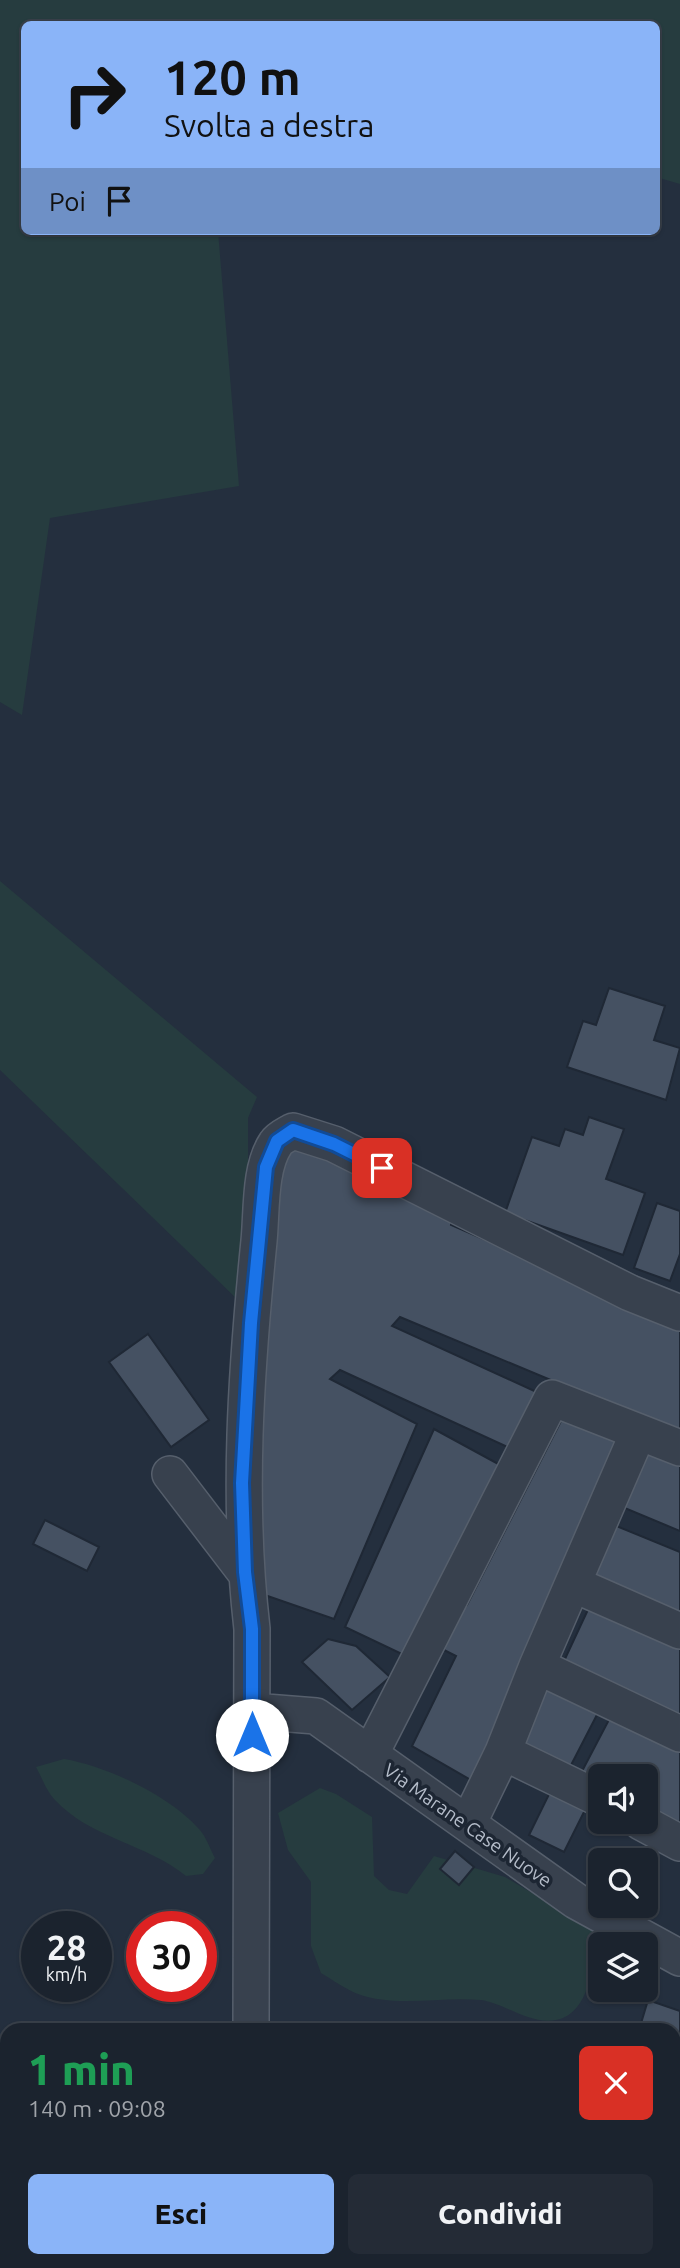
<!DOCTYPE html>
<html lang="it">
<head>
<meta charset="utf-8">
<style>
  body { margin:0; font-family:Ubuntu,sans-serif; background:#242b36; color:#f1f3f6; height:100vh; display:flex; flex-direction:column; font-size:26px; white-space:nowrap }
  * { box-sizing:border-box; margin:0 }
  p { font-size:23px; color:#a0a4aa }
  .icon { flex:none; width:38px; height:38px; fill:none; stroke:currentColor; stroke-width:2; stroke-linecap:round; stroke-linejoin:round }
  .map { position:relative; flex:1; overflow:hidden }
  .sheet { position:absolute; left:0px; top:2023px; width:681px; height:245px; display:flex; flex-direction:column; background:#1b232e; border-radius:21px 21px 0 0; box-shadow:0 2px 5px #0004,0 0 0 2px #39404a }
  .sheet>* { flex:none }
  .top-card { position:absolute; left:21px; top:21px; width:639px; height:214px; border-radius:10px; box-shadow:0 2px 5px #0004,0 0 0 2px #39404a; background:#8ab4f8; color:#111; overflow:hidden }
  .buttons { position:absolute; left:588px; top:1764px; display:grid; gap:14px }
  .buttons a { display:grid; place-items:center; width:70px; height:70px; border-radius:10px; background:#1b232e; box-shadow:0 2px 5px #0004,0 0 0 2px #39404a; font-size:35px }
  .speed { position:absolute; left:21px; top:1911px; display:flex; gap:14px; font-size:35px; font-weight:700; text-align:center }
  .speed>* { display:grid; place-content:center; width:91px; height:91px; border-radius:50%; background:#1b232e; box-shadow:0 2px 5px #0004,0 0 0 2px #39404a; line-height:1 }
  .speed small { font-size:18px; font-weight:400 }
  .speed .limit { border:10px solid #d22; background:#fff; color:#111 }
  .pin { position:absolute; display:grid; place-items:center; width:60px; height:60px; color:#fff; margin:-30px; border-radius:14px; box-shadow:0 4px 10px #0006 }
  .me { position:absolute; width:77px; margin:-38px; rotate:0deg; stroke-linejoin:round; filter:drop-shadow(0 0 5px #0008) }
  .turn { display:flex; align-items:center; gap:24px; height:147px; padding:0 28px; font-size:32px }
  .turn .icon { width:91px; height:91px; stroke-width:2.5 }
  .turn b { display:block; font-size:49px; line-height:60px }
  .then { display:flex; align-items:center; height:66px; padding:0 28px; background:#0003; gap:14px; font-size:26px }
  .round { display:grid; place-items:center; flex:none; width:74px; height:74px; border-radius:10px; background:#242b36 }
  .headline { display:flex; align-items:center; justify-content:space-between; height:119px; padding:0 28px }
  h1 { font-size:42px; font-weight:800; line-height:52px; color:#1e9e55 }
  .action { display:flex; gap:14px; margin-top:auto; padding:14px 28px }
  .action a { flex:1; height:80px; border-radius:10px; background:#8ab4f8; color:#111; font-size:28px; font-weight:800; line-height:80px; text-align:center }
  .action a+a { background:#242b36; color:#f1f3f6 }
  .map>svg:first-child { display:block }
  .green { fill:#263c3f }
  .building { fill:#455162; stroke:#1f2835; stroke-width:2 }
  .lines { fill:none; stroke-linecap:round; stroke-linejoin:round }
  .minor-casing { stroke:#565f6c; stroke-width:38 }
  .minor { stroke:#38414e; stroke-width:35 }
  .route-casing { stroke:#114b97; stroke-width:18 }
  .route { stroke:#1a73e8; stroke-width:12 }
  .labels { text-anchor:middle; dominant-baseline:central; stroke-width:7; stroke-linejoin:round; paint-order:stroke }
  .street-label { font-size:19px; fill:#b4bcc9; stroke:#1d2633 }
</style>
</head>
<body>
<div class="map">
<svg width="680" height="2268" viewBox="0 0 680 2268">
  <rect width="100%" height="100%" fill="#242f3e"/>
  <path class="green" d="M0,0h680v184l-24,-7v-153h-632v207h194l21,255 -189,32 -28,197 -22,-13z
    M0,881l257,216 -9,21v101l-10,81 -238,-230z
    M64,1759c43,7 106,37 135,70 7,7 11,20 16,29l-12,16 -17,2c-39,-32 -96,-38 -131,-76 -8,-8 -13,-22 -19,-33z
    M320,1788l16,6 36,23 2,59 15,14 18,4 27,-38 71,21 91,54c-3,26 -3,74 -33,87 -28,11 -58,-15 -82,-18 -40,-4 -84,8 -123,-6 -13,-5 -25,-14 -37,-21l-10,-27v-64l-23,-32 -10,-37z
    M193,2261h39c-13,7 -27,7 -39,0z"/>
  <path class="building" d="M609,988l56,18 -11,34 26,8 -14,52 -99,-33 16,-46 13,4z
    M589,1117l35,12 -18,50 39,14 -22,62 -118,-42 27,-76 27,9 6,-17 18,6z
    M289,1141l164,71 -2,13 229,100v109l-280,-117 -8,9 149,68 -27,56 -174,-80 -10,9 87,45 -83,195 -78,-27 14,-395z
    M657,1203l23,8v43l-10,27 -36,-13z
    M148,1334l61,86 -38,27 -62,-85z
    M563,1417l58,24 -145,342 -64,-37 44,-90 -18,-9 8,-19 21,-23z
    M434,1429l68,37 -96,190 -61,-29z
    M642,1442l38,16v73l-65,-27z
    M45,1520l54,27 -12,24 -54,-27z
    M609,1523l71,29v69l-95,-47z
    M592,1601l88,44v72l-116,-56z
    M328,1639l28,7 34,31 -38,33 -50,-48z
    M547,1682l54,25 -32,62 -50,-28z
    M613,1712l67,35v80l-34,-18v-33h-46v9l-20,-10z
    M555,1782l35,18 -26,52 -35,-17z
    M455,1851l19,16 -15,18 -19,-16z
    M648,2000l32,11v80l-6,-2v-59h-35z"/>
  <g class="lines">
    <g class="minor-casing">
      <path id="minor" d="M170,1474l75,98
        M573,1584l107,47
        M537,1666l143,68
        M253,1711l63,5 260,185 104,57
        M503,1752l97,47
        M370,1755l182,-357 128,50
        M641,1822l39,21
        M468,1824l35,-72 34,-86 101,-233
        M251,2030l1,-401c-15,-130 -6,-258 7,-388 3,-29 0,-73 17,-98 3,-5 12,-9 17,-12l41,13 296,149 50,20
        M254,2261v7"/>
    </g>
    <use href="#minor" class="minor"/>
  </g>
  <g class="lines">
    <g class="route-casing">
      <path id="route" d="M252,1735v-106l-7,-57 -3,-89 9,-160 15,-156 11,-26 16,-11 41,14 48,24"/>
    </g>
    <use href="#route" class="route"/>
  </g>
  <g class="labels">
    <g class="street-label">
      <text transform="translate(468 1825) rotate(35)">Via Marane Case Nuove</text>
    </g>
  </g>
</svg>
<div class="buttons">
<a><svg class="icon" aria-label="sound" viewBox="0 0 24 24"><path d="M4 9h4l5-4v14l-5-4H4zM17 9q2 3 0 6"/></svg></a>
<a><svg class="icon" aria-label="search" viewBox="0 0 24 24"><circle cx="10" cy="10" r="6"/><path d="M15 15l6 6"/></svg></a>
<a><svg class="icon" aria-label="layers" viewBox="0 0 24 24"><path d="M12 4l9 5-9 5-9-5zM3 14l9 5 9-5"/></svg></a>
</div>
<div class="speed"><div>28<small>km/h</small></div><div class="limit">30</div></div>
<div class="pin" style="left:382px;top:1168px;background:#d93025"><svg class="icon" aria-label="arrive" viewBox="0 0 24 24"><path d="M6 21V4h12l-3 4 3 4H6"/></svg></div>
<svg class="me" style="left:252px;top:1735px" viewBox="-20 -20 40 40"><circle r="19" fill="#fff"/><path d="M0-13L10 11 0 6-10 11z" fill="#1a73e8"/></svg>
<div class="top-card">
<div class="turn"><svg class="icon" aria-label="right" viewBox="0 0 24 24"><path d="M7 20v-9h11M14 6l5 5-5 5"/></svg><div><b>120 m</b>Svolta a destra</div></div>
<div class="then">Poi<svg class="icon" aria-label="arrive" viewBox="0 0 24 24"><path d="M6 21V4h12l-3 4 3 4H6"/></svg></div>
</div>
<section class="sheet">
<div class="headline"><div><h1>1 min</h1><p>140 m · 09:08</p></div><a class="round" style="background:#d93025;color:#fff"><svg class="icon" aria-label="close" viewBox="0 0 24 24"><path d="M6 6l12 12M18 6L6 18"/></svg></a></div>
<div class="action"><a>Esci</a><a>Condividi</a></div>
</section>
</div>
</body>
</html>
